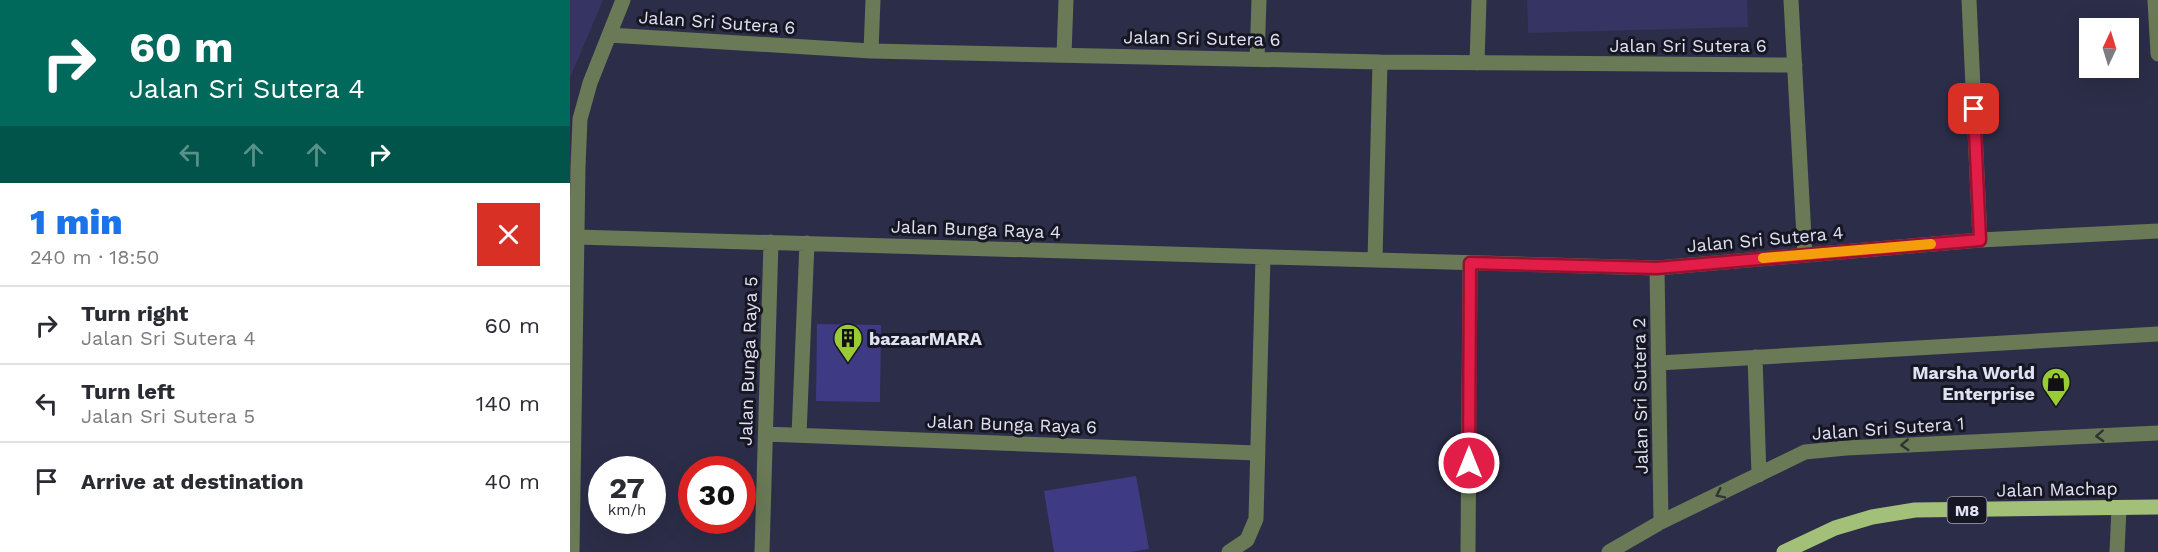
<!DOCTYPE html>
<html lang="en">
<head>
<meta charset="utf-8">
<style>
  body { margin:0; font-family:"Work Sans",sans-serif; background:#f7f7f7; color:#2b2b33; height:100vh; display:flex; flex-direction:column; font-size:22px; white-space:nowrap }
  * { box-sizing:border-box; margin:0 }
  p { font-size:20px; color:#7c7c81 }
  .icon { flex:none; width:33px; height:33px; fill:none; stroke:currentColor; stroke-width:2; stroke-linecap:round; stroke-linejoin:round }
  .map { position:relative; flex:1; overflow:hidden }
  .side { display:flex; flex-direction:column; background:#fff; width:570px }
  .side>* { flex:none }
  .hud { background:#00695c; color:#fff; overflow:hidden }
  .needle { width:39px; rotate:4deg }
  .tools { position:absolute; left:1509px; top:18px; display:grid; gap:12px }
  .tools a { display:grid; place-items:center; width:60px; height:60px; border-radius:0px; background:#fff; box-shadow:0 6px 24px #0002; font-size:30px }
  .speed { position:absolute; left:18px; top:456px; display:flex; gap:12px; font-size:30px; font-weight:700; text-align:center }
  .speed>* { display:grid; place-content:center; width:78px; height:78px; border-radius:50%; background:#fff; box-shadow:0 6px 24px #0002; line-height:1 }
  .speed small { font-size:15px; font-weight:400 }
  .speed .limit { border:9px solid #d22; background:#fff; color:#111 }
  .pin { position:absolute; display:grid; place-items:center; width:51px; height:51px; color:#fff; margin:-26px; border-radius:12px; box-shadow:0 3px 9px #0006 }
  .me { position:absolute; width:66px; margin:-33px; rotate:0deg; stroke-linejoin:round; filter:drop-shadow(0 0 4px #0008) }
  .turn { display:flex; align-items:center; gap:21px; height:126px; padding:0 30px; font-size:27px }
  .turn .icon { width:78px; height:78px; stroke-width:2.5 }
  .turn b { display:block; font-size:42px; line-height:51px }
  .lanes { display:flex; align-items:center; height:57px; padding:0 30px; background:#0003; justify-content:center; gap:30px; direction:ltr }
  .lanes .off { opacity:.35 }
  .round { display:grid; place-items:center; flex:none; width:63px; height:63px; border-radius:0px; background:#f7f7f7 }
  .summary { display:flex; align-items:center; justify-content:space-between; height:102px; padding:0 30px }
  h1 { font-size:36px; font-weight:800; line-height:45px; color:#1a73e8 }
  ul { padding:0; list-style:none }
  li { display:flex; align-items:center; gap:18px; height:78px; padding:0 30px; border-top:2px solid #e1e1e2 }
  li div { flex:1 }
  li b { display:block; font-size:22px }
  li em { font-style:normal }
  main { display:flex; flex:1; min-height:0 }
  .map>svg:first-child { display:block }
  .green { fill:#353463 }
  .building { fill:#3f3a84 }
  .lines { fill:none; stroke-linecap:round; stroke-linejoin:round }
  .minor { stroke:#6a7956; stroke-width:15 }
  .major { stroke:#a3c078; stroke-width:15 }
  .oneway { stroke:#2f3432 }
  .route-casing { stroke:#92132f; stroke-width:15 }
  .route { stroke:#e11d48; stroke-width:10 }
  .slow { stroke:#f59e0b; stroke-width:10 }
  .labels { text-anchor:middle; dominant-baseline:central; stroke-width:6; stroke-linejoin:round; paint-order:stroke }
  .shield { fill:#161723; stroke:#a3a4b5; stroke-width:1.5 }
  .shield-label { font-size:16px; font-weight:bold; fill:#e0e1f3 }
  .street-label { font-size:18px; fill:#e0e1f3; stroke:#161723 }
  .poi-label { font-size:18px; font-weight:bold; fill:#e0e1f3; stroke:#161723; text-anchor:start }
</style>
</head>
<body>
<main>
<section class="side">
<div class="hud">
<div class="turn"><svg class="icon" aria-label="right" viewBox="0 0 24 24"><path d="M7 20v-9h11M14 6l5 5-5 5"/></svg><div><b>60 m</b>Jalan Sri Sutera 4</div></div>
<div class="lanes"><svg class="icon off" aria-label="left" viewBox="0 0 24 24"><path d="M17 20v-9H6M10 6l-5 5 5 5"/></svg><svg class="icon off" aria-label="ahead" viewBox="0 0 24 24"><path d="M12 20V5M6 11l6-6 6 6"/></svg><svg class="icon off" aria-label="ahead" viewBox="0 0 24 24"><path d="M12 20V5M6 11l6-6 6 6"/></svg><svg class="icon" aria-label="right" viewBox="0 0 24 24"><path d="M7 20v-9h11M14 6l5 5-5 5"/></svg></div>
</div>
<div class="summary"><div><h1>1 min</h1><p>240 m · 18:50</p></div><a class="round" style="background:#d93025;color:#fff"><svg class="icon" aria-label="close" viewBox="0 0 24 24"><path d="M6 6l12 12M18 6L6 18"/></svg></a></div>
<ul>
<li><svg class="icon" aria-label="right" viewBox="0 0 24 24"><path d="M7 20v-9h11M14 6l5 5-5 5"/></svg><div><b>Turn right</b><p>Jalan Sri Sutera 4</p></div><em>60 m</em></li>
<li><svg class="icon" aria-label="left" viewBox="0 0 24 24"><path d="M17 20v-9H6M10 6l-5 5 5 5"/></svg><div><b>Turn left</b><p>Jalan Sri Sutera 5</p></div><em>140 m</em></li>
<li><svg class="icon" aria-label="arrive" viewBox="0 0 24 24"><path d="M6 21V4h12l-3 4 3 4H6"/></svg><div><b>Arrive at destination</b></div><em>40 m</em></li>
</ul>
</section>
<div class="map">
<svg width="1588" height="552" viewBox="0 0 1588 552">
  <rect width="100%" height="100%" fill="#2c2d48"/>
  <path class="green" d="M0,0h33l-33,78z
    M957,0h220l1,27 -220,6z"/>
  <path class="building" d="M247,324l64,1 -1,77 -64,-1z
    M566,476l13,73 -19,3h-76l-10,-61z"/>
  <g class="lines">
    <path class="minor" d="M1221,0l14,255
      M1399,0l11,240
      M1585,0l3,54
      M39,35l262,16 509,11 415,3
      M301,51l2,-51
      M494,55l2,-55
      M687,59l2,-59
      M907,63l2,-63
      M6,237l1081,31 323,-28 178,-9
      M805,260l5,-198
      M1087,268l4,254
      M1185,357l4,118
      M1089,363l499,-29
      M196,434l491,19
      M229,435l8,-192
      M2,552l6,-385 2,-48 10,-36 33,-83
      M192,552l9,-310
      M659,552l18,-12 9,-21 7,-262
      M898,552l2,-289
      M1039,552l52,-30 144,-70 41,-4 312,-15
      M1547,552l2,-44"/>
    <path class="major" d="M1214,552l51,-24 37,-11 43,-7 243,-3"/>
  </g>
  <defs><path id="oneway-chevron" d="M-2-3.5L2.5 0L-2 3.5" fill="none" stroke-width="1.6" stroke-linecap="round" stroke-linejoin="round" transform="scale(1.5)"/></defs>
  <g class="oneway">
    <use href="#oneway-chevron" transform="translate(1530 436) rotate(177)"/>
    <use href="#oneway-chevron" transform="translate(1335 445) rotate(177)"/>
    <use href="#oneway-chevron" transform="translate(1150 494) rotate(154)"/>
  </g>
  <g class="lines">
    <g class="route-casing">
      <path id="route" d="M899,463l1,-200 187,5 323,-28 -6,-131"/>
    </g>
    <use href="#route" class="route"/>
    <path class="slow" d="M1193,258l168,-14"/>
  </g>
  <defs>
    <g id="building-pin" transform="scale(1.5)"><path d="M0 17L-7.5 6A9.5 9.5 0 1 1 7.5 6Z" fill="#99cb35" stroke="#161723"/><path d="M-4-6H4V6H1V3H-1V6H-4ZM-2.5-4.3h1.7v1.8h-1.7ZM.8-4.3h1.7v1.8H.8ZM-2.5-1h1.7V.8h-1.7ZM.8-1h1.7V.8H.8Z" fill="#111"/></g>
    <g id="shop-pin" transform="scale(1.5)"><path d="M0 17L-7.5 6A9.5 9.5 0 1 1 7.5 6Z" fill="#99cb35" stroke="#161723"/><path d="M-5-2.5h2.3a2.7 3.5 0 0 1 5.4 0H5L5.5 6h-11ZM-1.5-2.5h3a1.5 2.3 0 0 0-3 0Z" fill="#111"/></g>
  </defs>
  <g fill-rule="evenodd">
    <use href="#building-pin" x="278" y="338"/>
    <use href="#shop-pin" x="1486" y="382"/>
  </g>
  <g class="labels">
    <rect class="shield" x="1377.5" y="497" width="39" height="26" rx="4.5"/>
    <g class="shield-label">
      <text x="1397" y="510">M8</text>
    </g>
    <g class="street-label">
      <text transform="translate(147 22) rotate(4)">Jalan Sri Sutera 6</text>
      <text transform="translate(632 38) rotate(1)">Jalan Sri Sutera 6</text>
      <text x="1118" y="45">Jalan Sri Sutera 6</text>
      <text transform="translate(406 229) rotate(2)">Jalan Bunga Raya 4</text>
      <text transform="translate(1195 239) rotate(-5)">Jalan Sri Sutera 4</text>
      <text transform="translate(178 361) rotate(-88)">Jalan Bunga Raya 5</text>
      <text transform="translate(1070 396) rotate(-91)">Jalan Sri Sutera 2</text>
      <text transform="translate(442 424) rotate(2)">Jalan Bunga Raya 6</text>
      <text transform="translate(1318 428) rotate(-4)">Jalan Sri Sutera 1</text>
      <text transform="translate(1487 489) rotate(-1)">Jalan Machap</text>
    </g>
    <g class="poi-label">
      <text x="299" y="338">bazaarMARA</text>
      <text x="1465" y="372" text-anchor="end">Marsha World<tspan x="1465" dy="21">Enterprise</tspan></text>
    </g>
  </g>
</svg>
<div class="tools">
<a><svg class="needle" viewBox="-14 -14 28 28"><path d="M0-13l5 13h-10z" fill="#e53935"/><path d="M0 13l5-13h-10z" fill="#7c7c81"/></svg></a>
</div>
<div class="speed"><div>27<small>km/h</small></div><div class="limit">30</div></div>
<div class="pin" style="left:1404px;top:109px;background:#d93025"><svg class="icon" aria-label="arrive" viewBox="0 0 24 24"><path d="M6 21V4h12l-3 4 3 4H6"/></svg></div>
<svg class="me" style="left:899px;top:463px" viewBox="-20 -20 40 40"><circle r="17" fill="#e11d48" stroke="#fff" stroke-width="3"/><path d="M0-11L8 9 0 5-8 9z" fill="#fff"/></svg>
</div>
</main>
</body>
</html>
